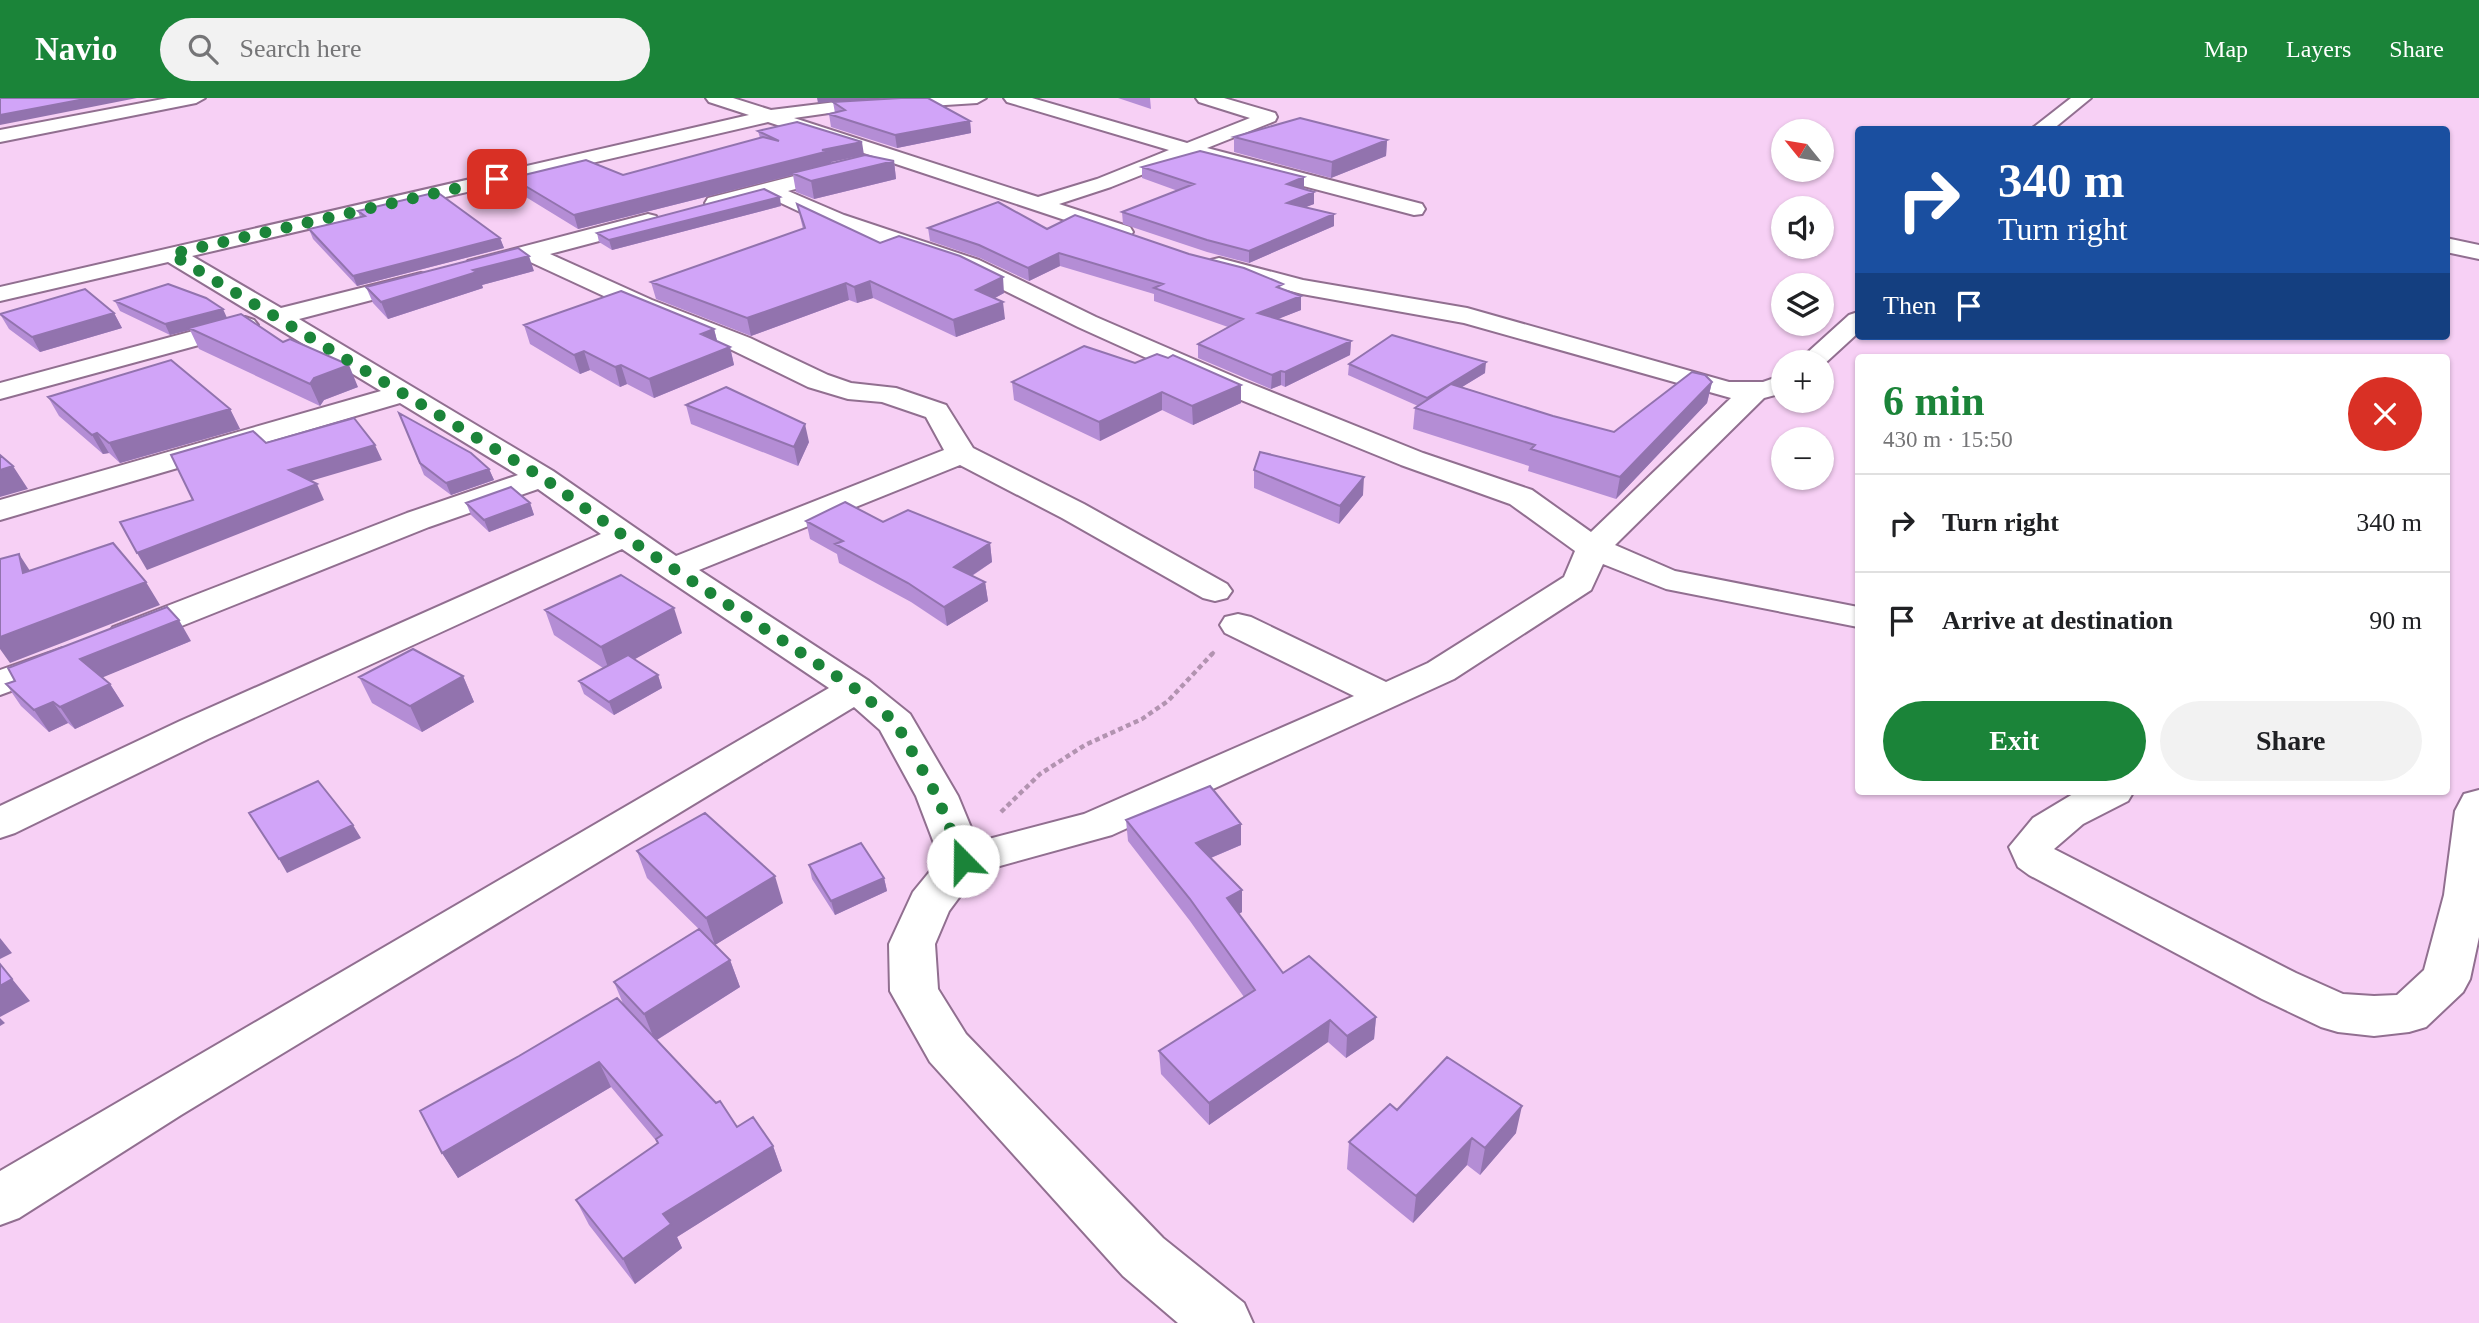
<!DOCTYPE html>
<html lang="en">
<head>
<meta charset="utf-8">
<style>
  body { margin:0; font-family:Georgia,serif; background:#f2f2f2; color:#202124; height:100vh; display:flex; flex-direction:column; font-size:26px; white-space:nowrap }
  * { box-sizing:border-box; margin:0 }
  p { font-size:23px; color:#757577 }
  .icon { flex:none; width:38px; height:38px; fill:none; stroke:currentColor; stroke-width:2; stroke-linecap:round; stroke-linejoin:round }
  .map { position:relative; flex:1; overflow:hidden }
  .details { position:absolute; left:1855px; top:256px; width:595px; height:441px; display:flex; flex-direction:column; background:#fff; border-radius:7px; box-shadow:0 2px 5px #0004 }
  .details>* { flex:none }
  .hud { position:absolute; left:1855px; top:28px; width:595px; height:214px; border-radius:7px; box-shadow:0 2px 5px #0004; background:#1a4fa0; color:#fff; overflow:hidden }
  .needle { width:46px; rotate:300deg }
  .tools { position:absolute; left:1771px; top:21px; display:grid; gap:14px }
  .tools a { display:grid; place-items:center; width:63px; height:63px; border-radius:50%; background:#fff; box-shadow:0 2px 5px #0004; font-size:35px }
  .pin { position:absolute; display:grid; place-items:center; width:60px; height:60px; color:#fff; margin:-30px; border-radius:14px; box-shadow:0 4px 10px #0006 }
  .me { position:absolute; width:77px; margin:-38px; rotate:338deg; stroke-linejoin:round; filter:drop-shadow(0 0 5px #0008) }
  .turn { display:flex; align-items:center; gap:24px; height:147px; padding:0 28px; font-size:32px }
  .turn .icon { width:91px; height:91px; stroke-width:2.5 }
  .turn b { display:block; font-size:49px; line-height:60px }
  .then { display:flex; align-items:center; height:66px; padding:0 28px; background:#0003; gap:14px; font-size:26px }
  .round { display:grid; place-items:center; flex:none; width:74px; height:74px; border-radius:37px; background:#f2f2f2 }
  .summary { display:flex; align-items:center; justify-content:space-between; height:119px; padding:0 28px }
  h1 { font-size:42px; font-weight:600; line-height:52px; color:#1b8439 }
  .button { display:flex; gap:14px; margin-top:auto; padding:14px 28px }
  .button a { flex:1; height:80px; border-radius:42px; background:#1b8439; color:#fff; font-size:28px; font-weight:600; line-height:80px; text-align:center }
  .button a+a { background:#f2f2f2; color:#202124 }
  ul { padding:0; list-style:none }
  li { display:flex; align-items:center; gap:21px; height:98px; padding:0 28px; border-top:2px solid #e0e0e0 }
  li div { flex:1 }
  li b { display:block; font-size:26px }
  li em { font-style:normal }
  header { display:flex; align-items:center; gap:42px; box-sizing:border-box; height:98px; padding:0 35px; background:#1b8439; color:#fff }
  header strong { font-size:33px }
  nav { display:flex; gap:38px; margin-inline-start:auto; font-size:24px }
  .search { width:490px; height:63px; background:#f2f2f2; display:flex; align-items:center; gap:18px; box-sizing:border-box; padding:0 24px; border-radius:38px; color:#757577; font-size:26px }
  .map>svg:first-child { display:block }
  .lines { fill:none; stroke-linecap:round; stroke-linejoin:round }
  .minor-casing { stroke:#916f90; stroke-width:4 }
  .path-far1 { stroke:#b293b0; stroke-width:3.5; stroke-dasharray:4.5 2.5; stroke-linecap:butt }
  .path { stroke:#b293b0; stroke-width:4.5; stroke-dasharray:5 3.5; stroke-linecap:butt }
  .minor { fill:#fff; fill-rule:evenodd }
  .wall { fill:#b48dd5; fill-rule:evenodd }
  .shaded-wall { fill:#9273ae }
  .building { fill:#d1a4f8; stroke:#9273ae; stroke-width:2 }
  .route { stroke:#1b8439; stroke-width:12; stroke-dasharray:0 21.6 }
</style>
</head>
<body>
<header>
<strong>Navio</strong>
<div class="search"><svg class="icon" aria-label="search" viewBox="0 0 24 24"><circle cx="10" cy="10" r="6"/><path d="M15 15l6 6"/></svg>Search here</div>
<nav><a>Map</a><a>Layers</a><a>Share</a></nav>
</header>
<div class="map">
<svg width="2479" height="1225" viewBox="0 0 2479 1225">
  <rect width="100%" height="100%" fill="#f7d0f5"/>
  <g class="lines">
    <g class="minor-casing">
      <path id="minor" d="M168,0h37l-9,5 -196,39v-12z
        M706,0h27l38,12 65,-8 57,-4h93l-9,5 -141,9 -42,6 244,79 59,-18 72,-29 -162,-48 -3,-4h28l155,45 63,-25 -51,-16 -3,-4h28l51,15 2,4 -2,4 -68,27 215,56 3,5 -3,5 -8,1 -225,-59 -78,31 -52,17 71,23 3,5 -3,5 -8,2 -229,-76 -105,28 56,24 135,45 117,57 148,64 179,72 109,37 59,42 140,-134 -267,-75 -162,-29 -91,-24 -4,-5 4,-5 8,-2 84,22 164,28 262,74h34l20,-7v18l-19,5 -149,147 60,26 183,36v20l-192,-38 -63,-25 -12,26 -137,89 -342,156 -134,37 -29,39 -14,33 3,45 28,45 197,204 81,65 9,20h-75l-55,-47 -193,-214 -40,-71 -1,-47 24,-52 27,-33 -24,-63 -36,-66 -26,-23 -673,408 -162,103 -19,7v-54l829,-483 -207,-139 -414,190 -193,94 -15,5v-32l180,-85 421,-187 -63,-45 -109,38 -290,116 -13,3 -13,-3 -5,-8 5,-8 294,-114 111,-38 -118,-72 -400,117v-20l381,-109 -213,-129 -168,39v-14l749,-172 -40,-13zM768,24l105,34 -165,42 -3,5 3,5 8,1 50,-13 62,29 135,45 115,57 146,66 177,72 109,39 65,47 -11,26 -136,86 -42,19 -135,-65 -13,-3 -13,3 -5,8 5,8 129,63 -270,118 -107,28 -19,-46 -48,-82 -41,-33 -170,-111 261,-105 102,53 141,80 12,3 12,-3 5,-7 -5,-7 -143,-80 -111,-56 -27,-43 -50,-17 -45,-5 -23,-8 -78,-37 -98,-38 -102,-46 106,-28 3,-5 -3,-5 -8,-2 -180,47 -4,5 4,5 8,2 50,-13 108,50 98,40 76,37 40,12 34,3 44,15 18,33 -268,106 -123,-85 -254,-152 130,-34 4,-5 -4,-5 -8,-2 -140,35 -89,-52z
        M2071,0h20l-39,32h-22z
        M2446,140l33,7v14l-33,-7z
        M1858,214v21l-36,33v-4h-25l52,-47z
        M245,219l9,3 4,5 -4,5 -254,69v-16z
        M63,550l13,3 5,8 -5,8 -76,28v-25z
        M2479,692v147l-9,42 -7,13 -37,35 -17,5 -35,4 -36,-4 -17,-5 -59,-28 -233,-124 -11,-8 -9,-20 24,-29 45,-27h56l-6,10 -45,23 -29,25 242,124 47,21 31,2 23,-1 27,-25 20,-75 11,-84 9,-17z"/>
    </g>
    <path class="path-far1" d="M1211,557l4,-4"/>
    <path class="path" d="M1001,714l39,-38 45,-29 57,-26 26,-18 45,-48"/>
    <use href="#minor" class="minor"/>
  </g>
  <path class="wall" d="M1118,0h32l1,11z
    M833,4l137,19 1,12 -74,15 -66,-21 -2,-13 6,-1z
    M758,33l136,30 2,18 -82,20 -18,-7 -3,-17 -215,54 -62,-38 -4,-13 111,-3 137,-37zM859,58l-27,7 -1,-1z
    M1234,39l153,3 -1,16 -55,22 -97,-26z
    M1142,69l162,10v12l10,3v12l-9,3 29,19 -85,37 -42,-11 -84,-28 -1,-12 56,-21 -36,-13z
    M797,106l83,39 124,50 -9,5 10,21 -49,18 -83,-39 -16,5 -8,-3 -98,36 -95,-37 -5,-17 152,-53z
    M781,108l-169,44 -13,-8 -2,-9z
    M358,113l142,27 4,10 -147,38 -44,-47 -4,-10 51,-12z
    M928,130l119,1 236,60 18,21 -24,9 74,22 -1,14 -65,32 -4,-2 -10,4 -73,-31v-14l30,-17 -74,-26v-7l-94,-28 -31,15 -49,-23 -50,-17z
    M534,173l-52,14 1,3 -95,31 -15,-16 -7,-16z
    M115,203l112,17 56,24 75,45 -34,13 -4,6 -121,-57 -9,-19 -20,5 -50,-24z
    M114,215l8,15 -82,24 -31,-23 -9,-15z
    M524,227l190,4 3,12 13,6 4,18 -80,33 -27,-14 -7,3 -30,-17 -10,4 -50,-30z
    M1084,248l157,57 -48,22 -31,-15 -62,31 -86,-41 -2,-18z
    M1349,266l136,9 -23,14 91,29 61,16 98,-50 -5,21 -91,96 -88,-28 1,-5 -116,-37 2,-21 3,-2 -70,-31z
    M48,299l182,12 10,20 -120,34 -11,-10 -6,1 -44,-38z
    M686,307l123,37 -11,24 -107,-42z
    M399,315l90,56 5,11 -43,15 -27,-20z
    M1254,372l109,25 -24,29 -85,-36z
    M466,405h64l4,12 -45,17 -18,-17z
    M806,423l77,1 107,21 2,19 -20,14 13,6 3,19 -41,25 -36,-24 -72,-39 -2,-9 -27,-15z
    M545,512l137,23 -48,26 24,16 4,13 -48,27 -30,-21 -5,-13 24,-13 -49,-33z
    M191,543l-89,36 8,7 14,22 -49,23 -7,-6 -19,9 -28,-26 -15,-22z
    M463,578l11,26 -52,30 -50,-29 -13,-26z
    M1126,722l115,4v21l-30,13 31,54 -3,2 44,59 93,44 -2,22 -28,19 -18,-16 -119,83 -48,-51 -2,-23 85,-54 -54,-76 -62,-80z
    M637,753l146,52 -68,42 15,15 10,27 -83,53 80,87 36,19 9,25 -105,66 5,11 -47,36 -46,-59 -13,-25 82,-57 -47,-56 -153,91 -16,-25 182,-147 -10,-24 100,-38 -67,-66z
    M809,767l75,13 3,13 -52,24 -23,-36z
    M1397,1012l119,23 -36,42 -13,-10 -54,58 -66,-54 2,-27z"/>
  <path class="shaded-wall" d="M90,0h47l-137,27v-10z
    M817,0h62l-61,5z
    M970,23l1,12 -74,15 -2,-13z
    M1387,42l-1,16 -55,22 1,-16z
    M862,44l2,13 -33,7 1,3 -40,8 1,2 -215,54 -4,-14 248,-65z
    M894,63l2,18 -82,20 -3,-18z
    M1304,79v12l-17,-5z
    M1314,94v12l-28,11 1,-12z
    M780,99l1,9 -169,44 -3,-10z
    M1334,116v12l-85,37v-12z
    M500,140l4,10 -147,38 -4,-10z
    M1059,155l1,13 -31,15 -1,-13z
    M529,158l5,15 -52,14 1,3 -95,31 -7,-17 92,-32z
    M1003,179l1,16 -26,14 -2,-17z
    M870,183l3,17 -16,5 -3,-16z
    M846,185l3,17 -98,36 -4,-18z
    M1301,198v14l-43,17v-14z
    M1003,204l2,17 -49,18 -3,-17z
    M223,211l5,11 -39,8 1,2 -20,5 -5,-11z
    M114,215l8,15 -82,24 -8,-15z
    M714,231l5,19 -18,-14z
    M1351,243l-1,14 -65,32v-15z
    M730,249l4,18 -80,33 -5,-19z
    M584,253l6,19 -10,4 -6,-19z
    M1486,264l-1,11 -59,36 1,-11z
    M349,267l9,22 -34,13 -4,6 -10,-22 4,-6z
    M621,267l6,19 -7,3 -5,-20z
    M1281,273v14l-10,4 1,-14z
    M1712,284l-5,21 -91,96 4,-22z
    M1241,287v18l-48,22 -1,-19z
    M1162,294v18l-62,31 -1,-19z
    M230,311l10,20 -120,34 -11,-20z
    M805,326l4,18 -11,24 -4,-19z
    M97,335l12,20 -6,1 -11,-19z
    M375,347l7,15 -85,25 -8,-15z
    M13,368l15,23 -28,8v-27z
    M489,371l5,11 -43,15 -5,-12z
    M1364,379l-1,18 -24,29 1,-18z
    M317,386l7,16 -177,70 -10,-17z
    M530,405l4,12 -45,17 -5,-12z
    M990,445l2,19 -36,24 -2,-19z
    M19,456l15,23 -11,-4z
    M146,484l14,23 -150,58 -10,-14v-12z
    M985,484l3,19 -41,25 -3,-19z
    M674,510l8,25 -72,40 -9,-26z
    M179,522l12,21 -97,40 -14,-22z
    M658,577l4,13 -48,27 -5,-13z
    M463,578l11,26 -52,30 -12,-26z
    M110,586l14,22 -49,23 -15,-22z
    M53,604l15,21 -19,9 -15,-22z
    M1241,726v21l-45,19v-21z
    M353,727l8,13 -74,35 -8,-14z
    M775,778l8,27 -68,42 -9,-27z
    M884,780l3,13 -52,24 -4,-14z
    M1242,792v22l-15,8v-22z
    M0,840l12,15 -12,6z
    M730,862l10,27 -85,54 -11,-27z
    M0,866l30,37 -30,16z
    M1376,919l-2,22 -28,19 1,-22z
    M0,920l5,5 -5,3z
    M1330,922l-2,22 -119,83v-22z
    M599,964l12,25 -153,91 -16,-25z
    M1522,1008l-6,27 -36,42 5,-27z
    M1472,1040l-5,27 -54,58 3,-27z
    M773,1048l9,25 -105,66 5,11 -47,36 -12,-25 40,-45z"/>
  <path class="building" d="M0,0h90l-90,17z
    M901,0h27l42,23 -75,14 -66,-21 16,-4 -12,-8z
    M1300,20l87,22 -55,22 -98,-25z
    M797,24l65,20 -40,8 7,1 -255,64 -62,-37 74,-18 37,15 140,-38 16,4 -21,-10z
    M1200,53l104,26 -17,7 27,8 -27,11 47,11 -85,37 -42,-11 -85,-28 72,-28 -52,-17z
    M865,57l29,6 -83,20 -19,-8z
    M764,91l16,8 -171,43 -12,-7z
    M437,94l63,46 -147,38 -44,-47 56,-13 -7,-5z
    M998,104l49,27 28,-14 114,39 55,14 39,16 -6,3 24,9 -43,17 93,28 -66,31 -4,-1 -9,4 -74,-31 45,-25 -89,-31 9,-4 -104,-31 -31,15 -49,-23 -51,-17z
    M797,106l83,39 19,-7 61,20 43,21 -27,13 27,12 -50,18 -83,-39 -16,6 -8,-4 -99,35 -96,-36 154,-54z
    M518,150l11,8 -56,14 4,2 -96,30 -15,-15z
    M168,186l38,14 17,11 -58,15 -50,-23z
    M85,191l29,24 -82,24 -32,-23z
    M621,193l93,38 -13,5 29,13 -81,32 -28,-14 -6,2 -31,-16 -10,4 -50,-30z
    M241,216l42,28 7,-3 59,26 -35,13 -4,6 -121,-56z
    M1392,237l94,27 -59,36 -78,-34z
    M1084,248l51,17 22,-9 11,4 5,-3 68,30 -49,21 -30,-14 -63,30 -87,-40z
    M171,262l59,49 -121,34 -12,-10 -5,2 -44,-38z
    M1692,274l13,3 7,7 -92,95 -89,-28 4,-4 -120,-37 36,-24 102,32 61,16z
    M726,289l79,37 -11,23 -108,-42z
    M399,315l72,40 18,16 -43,14 -26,-20z
    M354,320l21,27 -86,25 28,14 -180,69 -17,-31 73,-22 -22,-45 82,-24 13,12z
    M1260,354l104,25 -24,29 -86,-36z
    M0,357l13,11 -13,4z
    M511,389l19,16 -46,17 -18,-17z
    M845,404l38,20 25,-12 82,33 -36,24 31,15 -41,25 -36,-24 -73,-39 8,-3 -37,-20z
    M113,445l33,39 -146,55v-78l19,-5 4,19z
    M621,477l53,33 -73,39 -56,-37z
    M167,509l12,13 -99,39 30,25 -50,23 -7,-5 -19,8 -28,-26 9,-3 -7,-13z
    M413,551l50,27 -53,30 -51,-29z
    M628,557l30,20 -49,27 -30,-21z
    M318,683l35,44 -74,34 -30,-46z
    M1210,688l31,38 -45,19 46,47 -15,8 56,75 26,-17 67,61 -29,19 -17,-16 -121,83 -50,-52 96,-61 -65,-91 -64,-79z
    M705,715l70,63 -69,42 -69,-67z
    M861,745l23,35 -53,23 -22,-36z
    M699,831l31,31 -86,54 -30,-32z
    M0,866l12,15 -12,7z
    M617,900l99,105 4,-2 17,26 16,-10 20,29 -110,68 8,10 -48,35 -47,-59 82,-57 -2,-4 6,-4 -63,-73 -157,91 -22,-42 99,-55z
    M1447,959l75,49 -37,42 -13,-10 -56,58 -67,-54 41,-38 7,6z"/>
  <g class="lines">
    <path class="route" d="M497,81l-326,75 371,223 82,59 232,153 40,34 41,73 26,65"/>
  </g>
</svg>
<div class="tools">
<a><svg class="needle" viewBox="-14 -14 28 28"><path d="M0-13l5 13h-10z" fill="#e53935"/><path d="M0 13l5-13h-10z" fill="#757577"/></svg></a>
<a><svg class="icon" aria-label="sound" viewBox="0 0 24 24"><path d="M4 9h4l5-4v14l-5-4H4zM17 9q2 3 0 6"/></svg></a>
<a><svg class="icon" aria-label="layers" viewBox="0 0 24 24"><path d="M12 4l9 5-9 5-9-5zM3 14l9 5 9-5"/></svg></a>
<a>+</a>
<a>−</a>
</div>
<div class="pin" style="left:497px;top:81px;background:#d93025"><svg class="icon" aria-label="arrive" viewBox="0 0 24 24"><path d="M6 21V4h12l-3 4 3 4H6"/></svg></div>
<svg class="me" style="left:963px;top:763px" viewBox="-20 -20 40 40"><circle r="19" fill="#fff"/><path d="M0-13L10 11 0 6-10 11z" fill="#1b8439"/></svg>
<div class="hud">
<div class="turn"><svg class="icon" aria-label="right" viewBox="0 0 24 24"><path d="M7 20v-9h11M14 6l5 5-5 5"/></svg><div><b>340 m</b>Turn right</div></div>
<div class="then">Then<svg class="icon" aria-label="arrive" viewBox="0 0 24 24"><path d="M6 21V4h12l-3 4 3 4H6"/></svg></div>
</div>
<section class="details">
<div class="summary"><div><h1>6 min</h1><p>430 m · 15:50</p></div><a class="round" style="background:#d93025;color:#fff"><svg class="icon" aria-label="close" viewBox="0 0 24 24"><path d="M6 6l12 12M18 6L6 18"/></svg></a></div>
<ul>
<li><svg class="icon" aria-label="right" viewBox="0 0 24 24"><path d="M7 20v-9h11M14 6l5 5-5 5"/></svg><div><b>Turn right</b></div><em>340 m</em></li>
<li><svg class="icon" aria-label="arrive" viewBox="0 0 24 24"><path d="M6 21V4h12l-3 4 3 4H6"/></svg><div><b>Arrive at destination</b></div><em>90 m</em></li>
</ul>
<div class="button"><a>Exit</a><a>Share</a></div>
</section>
</div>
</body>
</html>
